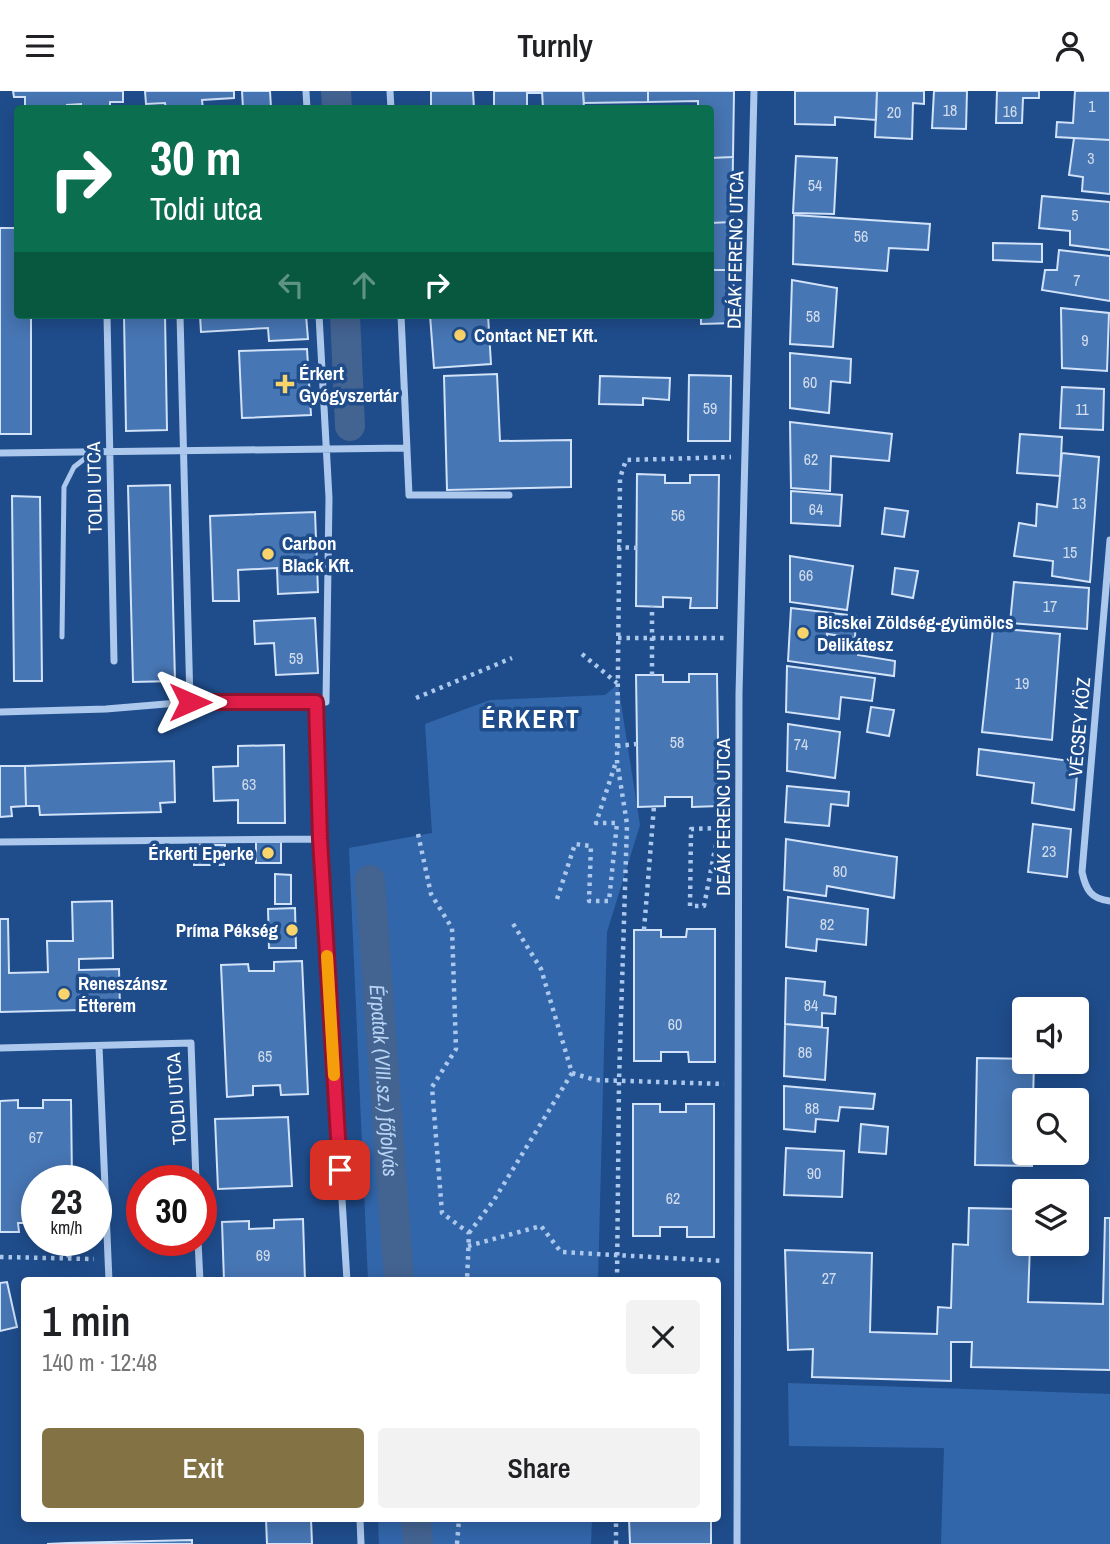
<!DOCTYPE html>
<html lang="en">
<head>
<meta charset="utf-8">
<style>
  body { margin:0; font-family:"Archivo Narrow",sans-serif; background:#f2f2f2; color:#202124; height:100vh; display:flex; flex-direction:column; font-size:26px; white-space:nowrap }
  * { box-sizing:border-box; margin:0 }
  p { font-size:23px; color:#757577 }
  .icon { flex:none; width:38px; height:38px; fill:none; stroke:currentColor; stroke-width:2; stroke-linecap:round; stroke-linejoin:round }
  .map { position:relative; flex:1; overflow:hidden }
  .side { position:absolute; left:21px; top:1186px; width:700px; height:245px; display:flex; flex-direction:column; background:#fff; border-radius:7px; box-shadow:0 4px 18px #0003 }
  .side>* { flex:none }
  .banner { position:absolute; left:14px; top:14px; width:700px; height:214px; border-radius:7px; box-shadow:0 4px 18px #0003; background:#0b6e4f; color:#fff; overflow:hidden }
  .tools { position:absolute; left:1012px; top:906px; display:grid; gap:14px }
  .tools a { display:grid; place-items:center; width:77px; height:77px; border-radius:7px; background:#fff; box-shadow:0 4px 18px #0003; font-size:35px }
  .speed { position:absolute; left:21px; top:1074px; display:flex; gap:14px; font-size:35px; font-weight:700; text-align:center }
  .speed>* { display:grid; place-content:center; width:91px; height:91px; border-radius:50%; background:#fff; box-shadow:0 4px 18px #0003; line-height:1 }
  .speed small { font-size:18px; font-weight:400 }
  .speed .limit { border:10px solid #d22; background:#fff; color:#111 }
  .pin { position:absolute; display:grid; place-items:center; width:60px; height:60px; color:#fff; margin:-30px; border-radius:14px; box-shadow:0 4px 10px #0006 }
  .me { position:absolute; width:77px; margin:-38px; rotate:90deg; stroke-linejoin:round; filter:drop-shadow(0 0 5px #0008) }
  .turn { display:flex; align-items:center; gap:24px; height:147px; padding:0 21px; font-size:32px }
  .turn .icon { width:91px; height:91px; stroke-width:2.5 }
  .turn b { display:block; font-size:49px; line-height:60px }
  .lanes { display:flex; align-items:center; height:66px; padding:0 21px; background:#0003; justify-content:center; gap:35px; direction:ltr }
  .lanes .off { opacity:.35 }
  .round { display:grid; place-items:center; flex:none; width:74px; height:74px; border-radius:7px; background:#f2f2f2 }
  .overview { display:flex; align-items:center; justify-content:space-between; height:119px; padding:0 21px }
  h1 { font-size:42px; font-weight:600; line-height:52px }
  .cta { display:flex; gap:14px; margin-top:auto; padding:14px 21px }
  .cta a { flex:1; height:80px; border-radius:7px; background:#827244; color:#fff; font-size:28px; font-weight:600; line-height:80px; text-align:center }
  .cta a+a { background:#f2f2f2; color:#202124 }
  header { display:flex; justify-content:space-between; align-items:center; height:91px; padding:0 21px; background:#fff; font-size:32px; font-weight:600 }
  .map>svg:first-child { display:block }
  .green { fill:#3266aa }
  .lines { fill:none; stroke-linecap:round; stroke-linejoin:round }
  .canal { stroke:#436391; stroke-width:30 }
  .building { fill:#4776b4; stroke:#d1e2f9; stroke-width:2 }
  .path { stroke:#acc8ec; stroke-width:4.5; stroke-dasharray:3.5 5; stroke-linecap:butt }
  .lane { stroke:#acc8ec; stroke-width:5 }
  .street { stroke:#acc8ec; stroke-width:7 }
  .route-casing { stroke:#92132f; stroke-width:18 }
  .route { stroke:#e11d48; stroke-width:12 }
  .slow { stroke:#f59e0b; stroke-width:12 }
  .poi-dot { fill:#fad46b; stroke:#1f4d8c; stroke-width:2.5 }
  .labels { text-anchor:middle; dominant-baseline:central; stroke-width:7; stroke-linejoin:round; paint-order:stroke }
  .number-label { font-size:16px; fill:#d1ddec }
  .street-label { font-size:19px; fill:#fff; stroke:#1f4d8c }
  .poi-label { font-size:19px; font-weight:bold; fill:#fff; stroke:#1f4d8c; text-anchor:start }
  .water-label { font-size:21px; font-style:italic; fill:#b8d2f3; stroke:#1f4d8c }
  .district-label { font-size:26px; font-weight:bold; letter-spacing:2px; fill:#fff; stroke:#1f4d8c }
</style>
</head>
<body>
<header><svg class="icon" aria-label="menu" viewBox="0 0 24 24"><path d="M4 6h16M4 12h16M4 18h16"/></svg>Turnly<svg class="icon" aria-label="person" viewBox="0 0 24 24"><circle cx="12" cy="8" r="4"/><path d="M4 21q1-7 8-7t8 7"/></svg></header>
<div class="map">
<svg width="1110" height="1453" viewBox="0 0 1110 1453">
  <rect width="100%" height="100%" fill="#1f4d8c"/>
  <path class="green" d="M618,593l22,141 -33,107 -9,349h-230l-19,-433 83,-15 -7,-109 65,-24 115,-5z
    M788,1292l322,11v150h-169l3,-96 -155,-2z
    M378,1428h214l-1,25h-212z"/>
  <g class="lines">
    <g class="canal">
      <path d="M336,0l1,18"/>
      <path d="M345,224l5,111"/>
      <path id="s1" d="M370,789l29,401"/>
      <path d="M416,1428l2,25"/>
    </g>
  </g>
  <path class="building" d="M13,0h110v11h-13v7h-29v-5l-14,1v4h-42v-12h-11z
    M145,0h89v7l-32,2 1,9h-37l-1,-6 -19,1z
    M242,0h28l1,17 20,-2v3h-48z
    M431,0h42l1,18h-43z
    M494,0h48v2h-15v16h-33z
    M542,0h41l1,18h-41z
    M583,0h65v11l-64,1z
    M648,0h86l-1,66 -23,1v-49h-12v-8l-50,1z
    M795,0h82l-1,29 -41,-3v8l-40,-1z
    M877,0h47v13l-11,-1 -1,36 -37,-2z
    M934,0h33l-1,38 -34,-1z
    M997,0h42v7h-16l-1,25h-26z
    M1075,0h35v49l-54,-3 1,-15 16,1z
    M1074,47l36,2v54l-28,-3 1,-14 -14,-2z
    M796,65l41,2 -3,56 -41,-1z
    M733,66l-1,65 -22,1v-65z
    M1042,105l68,6v48l-40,-5v-14l-31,-3z
    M794,124l136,9 -2,26 -39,-2 -2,23 -94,-7z
    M732,131l1,48h-23v-47z
    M0,137h18v87h13v119h-31z
    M993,152l49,1v18l-49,-2z
    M1059,159l51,6v45l-68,-11 3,-20h12z
    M710,179h23l2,53 -34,1v-9h9z
    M792,189l45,8 -4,59 -43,-3z
    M1061,217l48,5 -2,58 -45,-3z
    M124,224h41l2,115 -41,1z
    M200,224h106l2,24 -39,2 -1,-13 -67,4z
    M430,224h58l3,49 -57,4z
    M307,258l4,66 -69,3 -3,-67z
    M790,262l61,6 -1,24 -19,-2 -2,32 -39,-5z
    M497,283l3,67 71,-1v47l-124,3 -3,-114z
    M689,284l42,1 -1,65h-42z
    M600,285l70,2 -1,22 -26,-2v7l-44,-1z
    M1062,296l42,2 -1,41 -43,-2z
    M790,331l102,12 -3,27 -58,-5 -1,35 -39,-3z
    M1020,343l42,3 -2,39 -43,-3z
    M1062,362l37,4 -9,125 -38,-6 1,-15 -39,-5 5,-33 17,3 1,-22 20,3z
    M637,383l28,1v8h25v-8h29l-2,133h-27l1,-10 -28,-1v10l-27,-1z
    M170,394l5,196 -42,1 -5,-196z
    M791,400l51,4 -2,31 -49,-3z
    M12,405l28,1 2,184h-28z
    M885,417l23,3 -4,26 -22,-3z
    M315,421l3,80 -40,2 -1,-26 -39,2 1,31h-26l-3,-85z
    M790,465l63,10 -6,44 -57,-8z
    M895,477l23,3 -5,27 -21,-4z
    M1014,491l75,6 -2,41 -77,-6z
    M791,517l65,8 -1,22 -28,-4v9l31,4v8l37,6 -1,15 -106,-15z
    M315,527l3,55 -42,2 -2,-32 -19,1 -1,-23z
    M993,537l67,6 -8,106 -70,-8z
    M787,575l88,12 -3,23 -31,-4 -2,22 -53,-7z
    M689,583h28l2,132 -27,1v-10h-27v9l-27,1 -2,-132h27v7h26z
    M871,616l23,3 -5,26 -22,-4z
    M788,633l52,8 -5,46 -48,-7z
    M284,654l1,78h-47v-23l-24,1 -1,-34 25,-1v-20z
    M979,658l99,13 -4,48 -42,-7 2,-20 -57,-8z
    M174,670l1,41 -15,1 1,9 -121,3 -1,-9h-13l-1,-40z
    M0,675h25l1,40 -15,1 1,9 -12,1z
    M787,695l62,6 -1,14 -17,-2 -2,22 -44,-4z
    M1033,733l38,5 -4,48 -39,-5z
    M786,748l111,18 -3,41 -67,-12 -1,10 -42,-6z
    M256,751h25v21h-25z
    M194,754h31l-1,20h-30z
    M275,783l16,1v29h-16z
    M788,806l80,12 -2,36 -49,-6 -1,12 -30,-4z
    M112,810l1,57 -34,1v11l40,-1 1,40 -120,3v-93h8l1,54 39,-1 -1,-31h26l-1,-39z
    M295,817l1,40h-27l-1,-39z
    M687,838h28v133h-26l-1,-10h-27v9h-27v-131h27v7h25z
    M302,870l6,133 -27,1 -1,-10 -27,1v9l-26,2 -6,-132 27,-1 1,7h25v-9z
    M786,887l39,4 -1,13 12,2 -1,17 -13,-1v14l-37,-3z
    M785,933l43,4 -3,52 -41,-4z
    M977,967l47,1v3h10l-1,39h-9v52h8v13l-57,-1z
    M784,995l91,8 -2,15 -33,-2 -2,14 -22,-2 -1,13 -31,-3z
    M18,1009v8h25v-8h28l1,81h-35v42h-19l1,9h-19v-131z
    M633,1013h27v8h26v-8h28v133h-27v-10h-27v9h-27z
    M288,1026l4,69 -74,3 -3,-70z
    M861,1033l27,3 -2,27 -27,-2z
    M786,1057l58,3 -2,46 -58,-2z
    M969,1117l55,1v35h6l-2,58 75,2 2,-86h5v152l-139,-3 1,-25h-21v39l-139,-4 1,-28 -25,1 -3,-100 87,3 -2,79 67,2 1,-27 13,1 2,-64 15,1z
    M303,1128l2,62h-81l-2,-59 27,-1v8l25,-1v-8z
    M7,1191l10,45 -17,4v-48z
    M266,1428h45l1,25h-45z
    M629,1428h82v25h-81z
    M192,1449v4h-145l21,-1z"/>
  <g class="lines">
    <path class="path" d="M617,456l20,1
      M618,547h108
      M582,563l35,29
      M652,584v-69
      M416,607l96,-40
      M617,655l20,-2
      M719,737l-15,78h-14l1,-77z
      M418,743l13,60 21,34 4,121 -24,38 10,126 27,20 -2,48
      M557,808l18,-55 16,2 -2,55h20l8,-78h-21l20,-61
      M644,839l10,-124
      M572,982l23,7 129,4
      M469,1142l25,-33 78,-127 -31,-104 -29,-47
      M468,1155l73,-20 20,26 162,9
      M0,1166l94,2
      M68,1167l11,-17
      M617,1190l2,-200 8,-257 -10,-63 3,-283 6,-18 105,-3
      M457,1453l2,-25
      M616,1453v-25"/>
    <path class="lane" d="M62,546l2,-150 10,-20 18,-14"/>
    <path class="street" d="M306,0l1,18
      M390,0l1,18
      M107,224l7,346
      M180,224l10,387
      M401,224l8,180h100
      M0,362l407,-5
      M1110,449l-28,332c4,18 9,27 28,29
      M315,612l5,136 27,442
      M0,621l106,-3 84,-7h136l3,-204 -10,-183
      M0,751l320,-3
      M99,955l10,235
      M0,957l191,-5 5,138
      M198,1150l2,40
      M360,1428l1,25
      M737,1453l2,-850 15,-603"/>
  </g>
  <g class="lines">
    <g class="route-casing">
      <path id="route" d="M190,611h126l4,137 20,331"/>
    </g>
    <use href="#route" class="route"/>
    <path class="slow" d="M327,865l7,119"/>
  </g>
  <g class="poi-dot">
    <circle cx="460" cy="244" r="7"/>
    <path d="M281.5 282.5h7v7h7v7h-7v7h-7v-7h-7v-7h7z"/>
    <circle cx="268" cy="463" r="7"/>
    <circle cx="803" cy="542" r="7"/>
    <circle cx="268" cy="762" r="7"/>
    <circle cx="292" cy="839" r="7"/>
    <circle cx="64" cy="903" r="7"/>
  </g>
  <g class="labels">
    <g class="number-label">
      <text x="1092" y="15">1</text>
      <text x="950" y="19">18</text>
      <text x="1010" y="20">16</text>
      <text x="894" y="21">20</text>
      <text x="1091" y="67">3</text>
      <text x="815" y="94">54</text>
      <text x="1075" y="124">5</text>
      <text x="861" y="145">56</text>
      <text x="1077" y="189">7</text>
      <text x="813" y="225">58</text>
      <text x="1085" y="249">9</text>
      <text x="810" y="291">60</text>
      <text x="710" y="317">59</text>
      <text x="1082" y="318">11</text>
      <text x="811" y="368">62</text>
      <text x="1079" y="412">13</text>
      <text x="816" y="418">64</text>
      <text x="678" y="424">56</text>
      <text x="1070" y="461">15</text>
      <text x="806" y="484">66</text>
      <text x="1050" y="515">17</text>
      <text x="296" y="567">59</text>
      <text x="1022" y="592">19</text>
      <text x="677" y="651">58</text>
      <text x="801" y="653">74</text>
      <text x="249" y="693">63</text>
      <text x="1049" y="760">23</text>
      <text x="840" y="780">80</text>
      <text x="827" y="833">82</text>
      <text x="811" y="914">84</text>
      <text x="675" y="933">60</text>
      <text x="805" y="961">86</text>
      <text x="265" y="965">65</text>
      <text x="812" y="1017">88</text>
      <text x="36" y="1046">67</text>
      <text x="814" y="1082">90</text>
      <text x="673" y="1107">62</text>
      <text x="263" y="1164">69</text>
      <text x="829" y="1187">27</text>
    </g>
    <g class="street-label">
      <text transform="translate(735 159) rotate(-89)">DEÁK FERENC UTCA</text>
      <text transform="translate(94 397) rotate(-91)">TOLDI UTCA</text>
      <text transform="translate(1079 636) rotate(-85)">VÉCSEY KÖZ</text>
      <text transform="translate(723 726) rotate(-90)">DEÁK FERENC UTCA</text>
      <text transform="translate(176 1008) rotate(-94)">TOLDI UTCA</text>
    </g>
    <g class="poi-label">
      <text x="474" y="244">Contact NET Kft.</text>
      <text x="299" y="282">Érkert<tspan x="299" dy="22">Gyógyszertár</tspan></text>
      <text x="282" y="452">Carbon<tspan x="282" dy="22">Black Kft.</tspan></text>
      <text x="817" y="531">Bicskei Zöldség-gyümölcs<tspan x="817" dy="22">Delikátesz</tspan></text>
      <text x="254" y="762" text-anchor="end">Érkerti Eperke</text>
      <text x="278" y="839" text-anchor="end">Príma Pékség</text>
      <text x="78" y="892">Reneszánsz<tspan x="78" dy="22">Étterem</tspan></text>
    </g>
    <g class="water-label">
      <text stroke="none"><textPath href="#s1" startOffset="201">Érpatak (VIII.sz.) főfolyás</textPath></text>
    </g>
    <g class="district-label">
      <text x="531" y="627">ÉRKERT</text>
    </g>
  </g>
</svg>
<div class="tools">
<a><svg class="icon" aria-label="sound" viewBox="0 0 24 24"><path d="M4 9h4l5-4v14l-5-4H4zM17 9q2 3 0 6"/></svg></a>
<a><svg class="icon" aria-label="search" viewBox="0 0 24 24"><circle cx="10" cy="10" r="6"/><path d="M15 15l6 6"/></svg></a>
<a><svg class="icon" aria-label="layers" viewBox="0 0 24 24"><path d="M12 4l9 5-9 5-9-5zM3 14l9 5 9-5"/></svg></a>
</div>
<div class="speed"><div>23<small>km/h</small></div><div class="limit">30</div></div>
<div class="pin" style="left:340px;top:1079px;background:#d93025"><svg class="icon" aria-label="arrive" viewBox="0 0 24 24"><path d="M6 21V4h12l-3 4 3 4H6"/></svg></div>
<svg class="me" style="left:190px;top:611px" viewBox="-20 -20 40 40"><path d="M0-17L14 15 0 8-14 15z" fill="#e11d48" stroke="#fff" stroke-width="4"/></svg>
<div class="banner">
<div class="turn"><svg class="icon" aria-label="right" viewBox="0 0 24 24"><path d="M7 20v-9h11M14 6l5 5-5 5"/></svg><div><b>30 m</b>Toldi utca</div></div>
<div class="lanes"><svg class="icon off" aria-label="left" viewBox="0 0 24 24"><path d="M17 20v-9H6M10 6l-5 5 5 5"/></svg><svg class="icon off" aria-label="ahead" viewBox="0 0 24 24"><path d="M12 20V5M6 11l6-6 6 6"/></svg><svg class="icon" aria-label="right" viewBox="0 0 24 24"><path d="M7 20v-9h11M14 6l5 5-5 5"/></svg></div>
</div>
<section class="side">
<div class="overview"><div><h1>1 min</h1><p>140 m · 12:48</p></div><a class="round"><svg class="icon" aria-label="close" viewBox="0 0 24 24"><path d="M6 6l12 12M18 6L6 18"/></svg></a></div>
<div class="cta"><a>Exit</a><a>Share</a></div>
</section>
</div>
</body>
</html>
